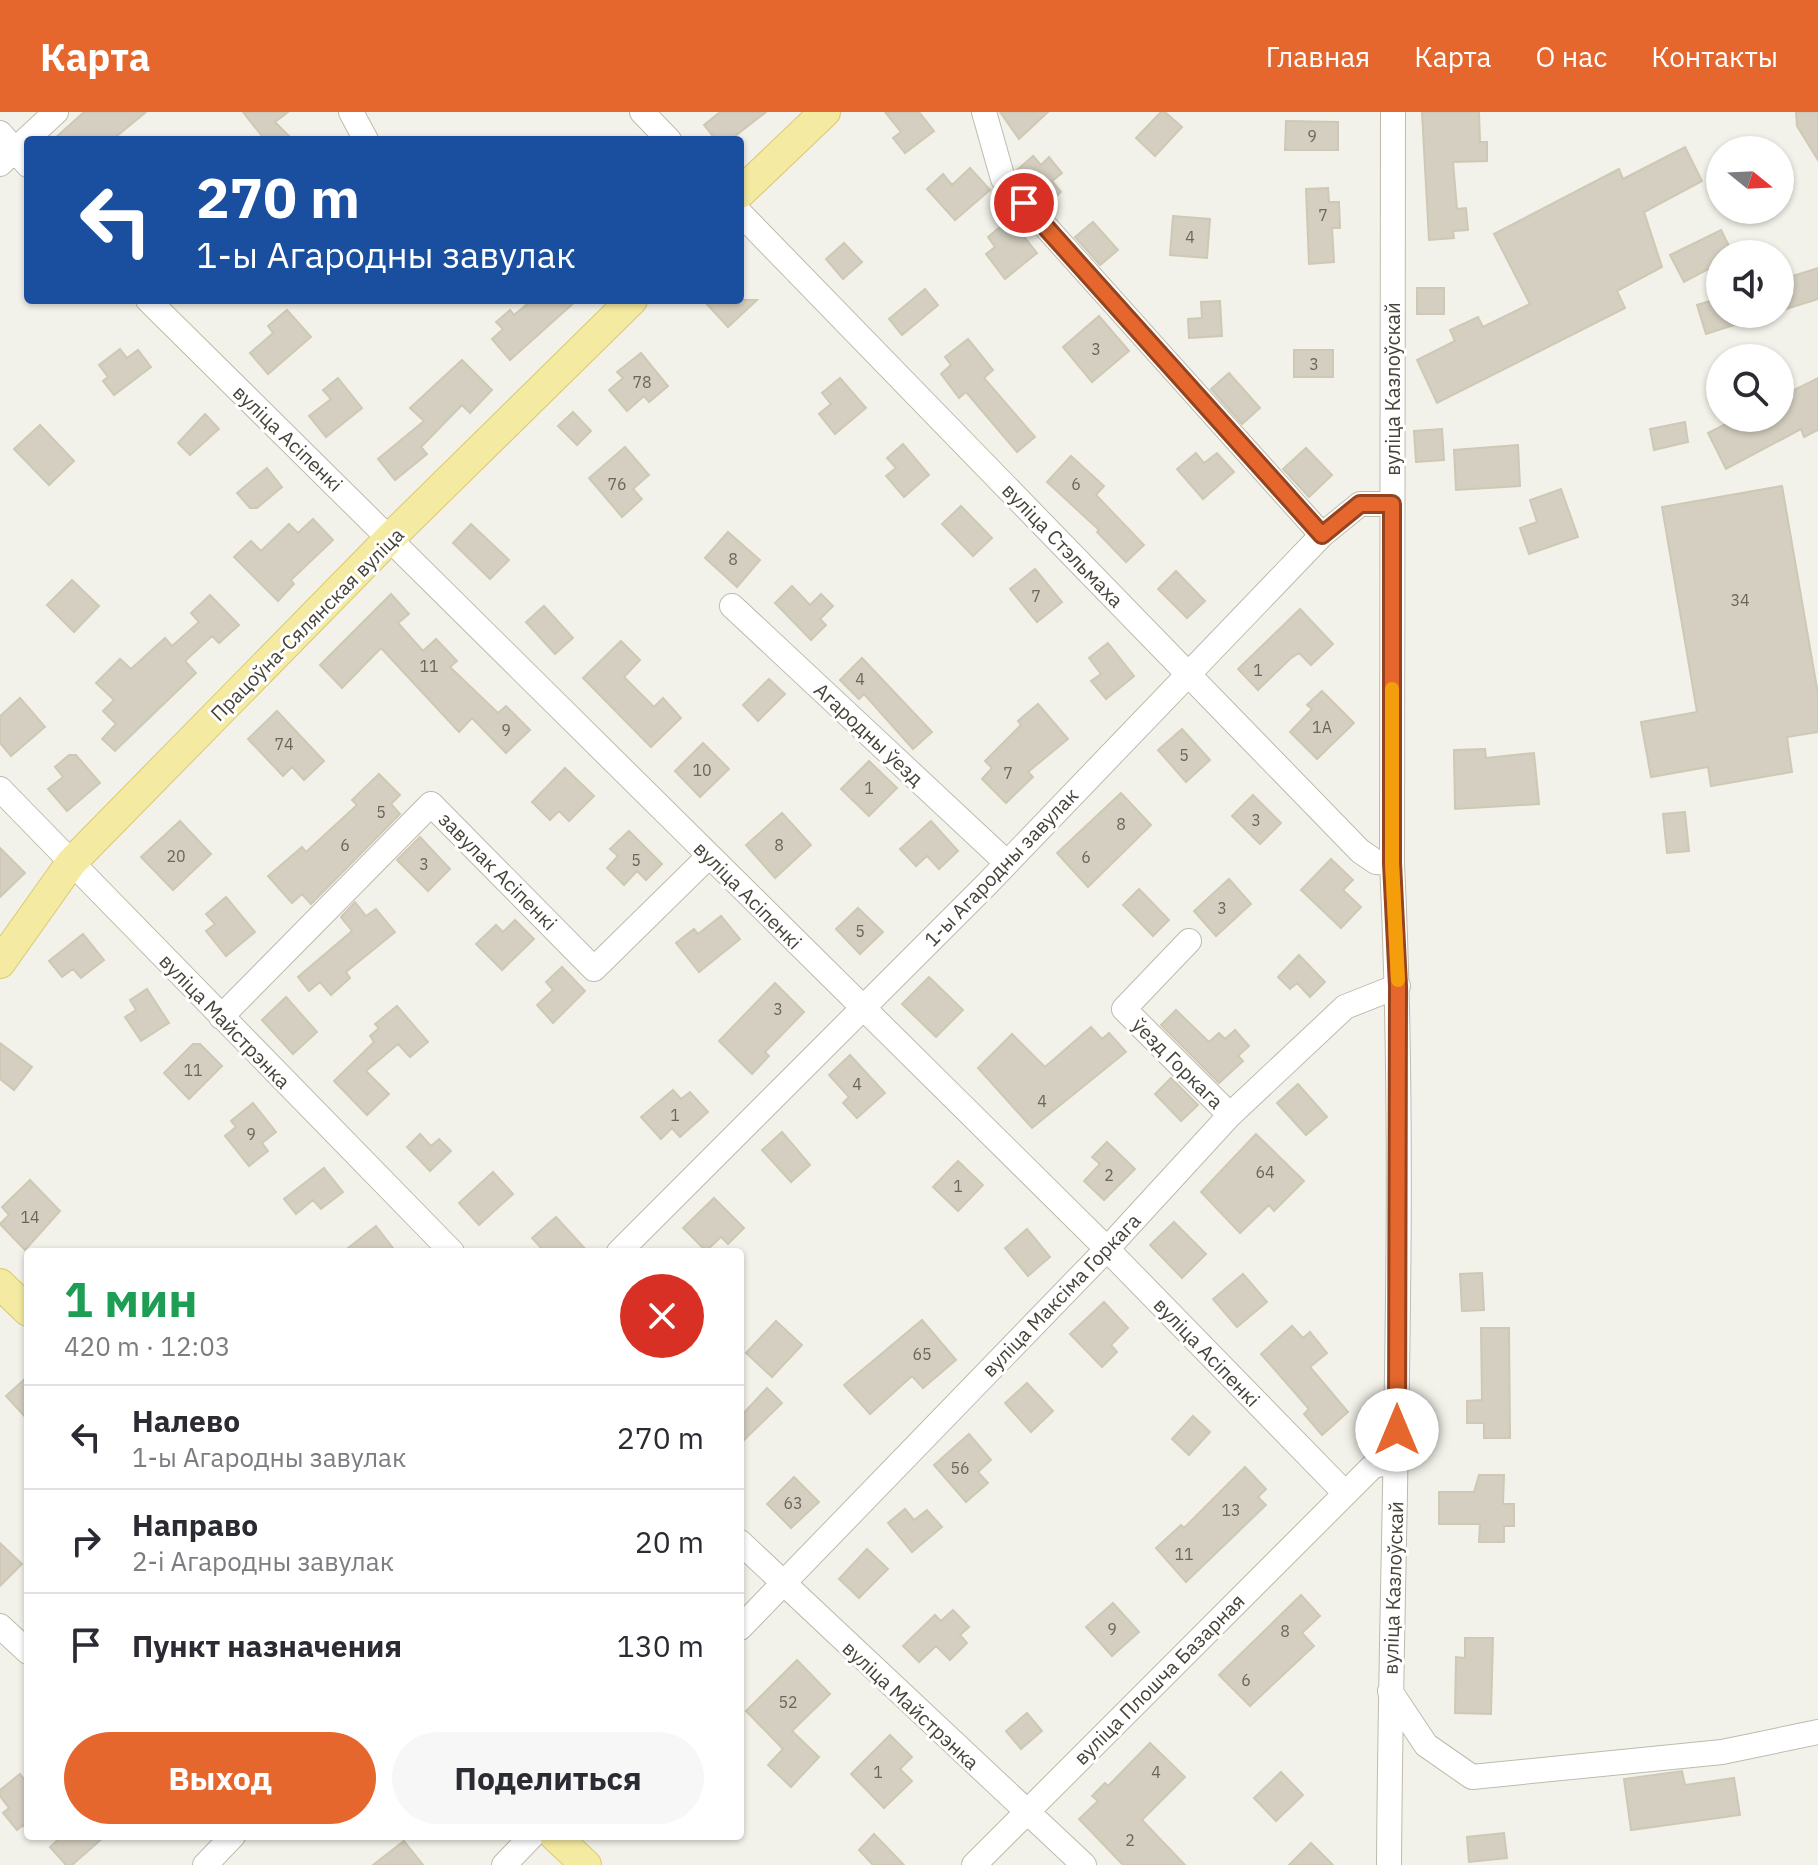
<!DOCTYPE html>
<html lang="ru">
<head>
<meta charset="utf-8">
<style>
  body { margin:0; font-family:"IBM Plex Sans",sans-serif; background:#f7f7f7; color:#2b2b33; height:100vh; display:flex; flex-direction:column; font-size:30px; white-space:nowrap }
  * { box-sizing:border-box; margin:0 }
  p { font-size:26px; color:#7c7c81 }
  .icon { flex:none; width:44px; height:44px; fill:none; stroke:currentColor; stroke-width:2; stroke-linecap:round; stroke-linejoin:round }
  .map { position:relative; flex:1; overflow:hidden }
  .panel { position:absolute; left:24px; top:1136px; width:720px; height:592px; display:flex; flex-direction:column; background:#fff; border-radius:8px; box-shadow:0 2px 6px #0004 }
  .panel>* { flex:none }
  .top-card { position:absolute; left:24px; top:24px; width:720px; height:168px; border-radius:8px; box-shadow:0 2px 6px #0004; background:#1a4fa0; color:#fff; overflow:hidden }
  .needle { width:52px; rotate:108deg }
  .buttons { position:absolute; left:1706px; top:24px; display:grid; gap:16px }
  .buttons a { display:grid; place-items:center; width:88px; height:88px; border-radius:50%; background:#fff; box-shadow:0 2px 6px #0004; font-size:40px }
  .pin { position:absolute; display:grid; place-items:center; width:68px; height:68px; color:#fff; margin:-34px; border:4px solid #fff; border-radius:50%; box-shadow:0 2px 8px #0007 }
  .me { position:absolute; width:88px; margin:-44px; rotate:0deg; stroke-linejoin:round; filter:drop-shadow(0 0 6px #0008) }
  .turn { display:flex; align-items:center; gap:28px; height:168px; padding:0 40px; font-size:36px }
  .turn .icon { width:104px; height:104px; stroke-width:2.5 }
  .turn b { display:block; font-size:56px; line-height:68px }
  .round { display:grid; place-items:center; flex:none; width:84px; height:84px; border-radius:42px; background:#f7f7f7 }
  .head { display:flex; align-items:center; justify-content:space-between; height:136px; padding:0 40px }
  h1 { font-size:48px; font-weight:800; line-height:60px; color:#1e9e55 }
  .button { display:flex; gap:16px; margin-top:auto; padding:16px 40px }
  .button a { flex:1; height:92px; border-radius:48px; background:#e5672e; color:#fff; font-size:32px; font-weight:800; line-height:92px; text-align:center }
  .button a+a { background:#f7f7f7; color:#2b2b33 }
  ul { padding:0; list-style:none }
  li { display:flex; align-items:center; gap:24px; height:104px; padding:0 40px; border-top:2px solid #e1e1e2 }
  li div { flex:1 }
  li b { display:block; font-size:30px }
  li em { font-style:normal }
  header { display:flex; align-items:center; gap:48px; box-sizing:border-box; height:112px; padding:0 40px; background:#e5672e; color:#fff }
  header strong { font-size:38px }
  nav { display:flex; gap:44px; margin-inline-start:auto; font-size:28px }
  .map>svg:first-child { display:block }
  .building { fill:#d4cfc0; stroke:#cec8b4; stroke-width:2 }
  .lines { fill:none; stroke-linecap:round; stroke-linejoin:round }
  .minor-casing { stroke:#bebbad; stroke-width:26 }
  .major-casing { stroke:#d9ca72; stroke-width:32 }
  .minor { stroke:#fff; stroke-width:24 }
  .major { stroke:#f5eaa1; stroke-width:30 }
  .route-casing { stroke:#95431e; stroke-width:20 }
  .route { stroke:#e5672e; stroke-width:14 }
  .slow { stroke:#f59e0b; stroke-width:14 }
  .labels { text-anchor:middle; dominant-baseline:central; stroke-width:6; stroke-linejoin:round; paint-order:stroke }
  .number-label { font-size:16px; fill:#6a665a }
  .street-label { font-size:20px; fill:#464338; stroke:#fff }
</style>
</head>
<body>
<header>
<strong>Карта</strong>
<nav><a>Главная</a><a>Карта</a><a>О нас</a><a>Контакты</a></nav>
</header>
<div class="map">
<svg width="1818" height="1753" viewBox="0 0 1818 1753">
  <rect width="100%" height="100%" fill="#f3f2ea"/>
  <path class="building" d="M84,0h62l-34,28h-59z
    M243,0h45l-13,10 18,18h-28z
    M720,0h46l-36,28h-14l-12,-15z
    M885,0h34l15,19 -29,22 -12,-15 8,-6z
    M1000,0h48l-29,27z
    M1161,0h4l17,15 -27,29 -19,-18z
    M1422,0h57l1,30h7v19l-34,1 4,47 9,-1 2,22 -15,1 1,7 -25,2z
    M1796,0h22v48l-21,-34z
    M1286,9l52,1v28h-53z
    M1685,35l17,34 -58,31 18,55 -45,24 8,17 -188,95 -20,-43 38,-19 -5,-11 28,-13 5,10 47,-23 -36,-70 125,-65 4,10z
    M1033,44l8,9 8,-8 13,16 -10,8 9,11 -14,13 -31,-34z
    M970,56l20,22 -35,30 -28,-31 16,-15 9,11z
    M1328,76l1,14h10l1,26h-8l2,34 -25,2 -3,-75z
    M1173,104l37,3 -3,39 -37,-3z
    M1010,107l27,34 -32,26 -19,-25 9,-7 -7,-10z
    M1093,110l25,28 -18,15 -25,-28z
    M1721,118l12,24h-13v9l-36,19 -14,-27z
    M844,131l18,19 -19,17 -17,-20z
    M1818,156v31l-38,12v-31z
    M1417,176h27v26h-27z
    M925,177l13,16 -36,30 -13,-16z
    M1720,186v16h35l1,4 -50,16 -9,-29z
    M532,188h45l-67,60 -18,-21 11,-10 -7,-7 14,-12 4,5z
    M703,188h54l-29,27z
    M1220,189l2,35 -33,2 -1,-19 14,-1 -1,-16z
    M287,198l24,27 -43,37 -18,-21 23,-20 -5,-7z
    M1099,204l30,35 -37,31 -29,-35z
    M968,227l25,31 -9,8 51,59 -18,15 -51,-60 -7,6 -18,-24 10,-9 -6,-8z
    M120,237l7,9 11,-8 13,17 -37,28 -11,-14 5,-4 -9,-12z
    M1294,238h39v27h-39z
    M641,241l27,33 -19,16 -5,-6 -17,15 -18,-21 14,-12 -6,-6z
    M462,248l30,30 -22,23 -8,-8 -41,42 6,7 -32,26 -17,-21 46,-38 -14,-13z
    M1229,261l31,35 -18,16 -31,-35z
    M338,266l24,30 -36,29 -17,-21 22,-17 -8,-9z
    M840,266l26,30 -31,26 -16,-20 12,-10 -9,-11z
    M1818,266v52l-14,7 -3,-8 -75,40 -18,-36 30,-15h42v-21z
    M573,300l18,19 -14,14 -19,-19z
    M205,302l14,15 -29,26 -12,-12z
    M1685,310l3,20 -34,8 -4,-21z
    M40,313l34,36 -25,24 -35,-36z
    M1442,317l2,31 -28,2 -2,-31z
    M903,332l26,31 -25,22 -18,-21 10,-8 -9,-10z
    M1518,333l2,41 -64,4 -2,-40z
    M625,335l24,28 -16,14 9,10 -20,18 -33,-39z
    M1306,336l26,27 -23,22 -26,-28z
    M1196,341l8,10 13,-10 17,19 -31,27 -26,-30z
    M1071,344l33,30 -8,9 48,50 -18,17 -29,-30 2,-2 -52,-48z
    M267,356l15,19 -25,21h-7l-13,-15z
    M1782,374l36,208v38l-31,5 5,35 -81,14 -3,-19 -57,10 -10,-55 56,-10 -35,-205z
    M1561,377l17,48 -49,17 -9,-26 17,-6 -7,-22z
    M961,394l31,32 -19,18 -31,-32z
    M313,407l20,21 -42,40 3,4 -16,17 -44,-44 17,-16 10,10 28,-27 9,9z
    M471,412l38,36 -19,19 -37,-36z
    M728,420l32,28 -23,27 -32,-29z
    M1035,457l27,33 -25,20 -27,-33z
    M1176,459l29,30 -18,17 -29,-29z
    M72,468l27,26 -25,26 -27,-27z
    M792,474l18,19 11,-11 12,12 -13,13 6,6 -15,15 -36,-37z
    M391,482l18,20 -11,9 25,28 13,-12 21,22 -7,6 48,46 8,-7 24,24 -24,23 -34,-35 -13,14 -78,-84 -39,40 -22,-23z
    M210,483l29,30 -20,18 -7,-7 -27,25 11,12 -81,78 -13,-12 14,-15 -13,-13 11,-11 -18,-17 24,-24 11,10 34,-31 7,8 27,-24 -8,-9z
    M544,494l29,32 -18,16 -29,-32z
    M1300,497l33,35 -22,21 -12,-12 -9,6 -32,31 -20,-21z
    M621,529l19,19 -16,17 30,30 9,-9 18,20 -30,29 -68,-69z
    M1108,531l26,33 -28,23 -15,-18 10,-7 -12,-16z
    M862,546l70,74 -19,17 -49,-55 -5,5 -19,-19z
    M769,567l16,15 -27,27 -15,-16z
    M1322,579l32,32 -37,36 -27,-27 22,-23 -5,-4z
    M20,586l25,29 -34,29 -11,-13v-27z
    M1038,592l30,35 -40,33 5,5 -27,26 -24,-24 10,-11 -7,-7 36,-36 -3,-4z
    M277,599l47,50 -20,19 -12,-13 -9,9 -35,-37z
    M1182,617l28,31 -24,22 -28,-32z
    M703,631l26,26 -29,28 -25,-26z
    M1485,637l1,9 48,-5 5,51 -84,5 -1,-59z
    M69,643h7l24,28 -33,28 -19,-22 15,-12 -8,-10z
    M869,649l28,27 -28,28 -28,-27z
    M565,656l29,28 -25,25 -10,-10 -9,9 -18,-18z
    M379,662l21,21 -9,9 9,10 -89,90 -9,-10 -10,9 -24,-27 34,-29 4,5 51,-47 -5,-5z
    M1121,681l30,32 -63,62 -31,-34z
    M1253,683l28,28 -21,21 -28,-28z
    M1685,700l4,39 -22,2 -4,-39z
    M782,701l29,32 -36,33 -29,-33z
    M180,709l31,33 -38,36 -32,-33z
    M931,709l27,30 -19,18 -12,-13 -11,10 -16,-17z
    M629,719l33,33 -16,16 -9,-9 -13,14 -17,-17 11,-12 -8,-7z
    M420,725l30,32 -22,22 -31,-31z
    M0,736l25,25 -25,24z
    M1331,747l22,21 -10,10 18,17 -20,21 -40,-38z
    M1229,767l22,25 -35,32 -22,-25z
    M1139,777l30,31 -16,16 -30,-31z
    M226,785l29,35 -29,24 -20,-25 9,-7 -9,-10z
    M355,790l11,14 10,-7 19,23 -49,40 4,6 -19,17 -11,-13 -11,9 -11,-14 54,-46 -11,-14z
    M858,796l25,24 -23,22 -24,-25z
    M721,804l19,23 -41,33 -23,-29 18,-14 4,5z
    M515,808l19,19 -32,31 -26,-26 20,-19 7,7z
    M83,822l21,26 -23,18 -8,-9 -11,8 -13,-16z
    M1299,843l26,27 -15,15 -13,-14 -7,6 -12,-12z
    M562,855l23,24 -32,32 -16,-18 16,-15 -7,-8z
    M929,865l34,33 -27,27 -34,-33z
    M775,871l29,29 -39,40 4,4 -17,18 -33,-33z
    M147,877l22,34 -28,18 -16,-24 11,-7 -6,-10z
    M286,885l31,35 -24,22 -31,-34z
    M397,894l31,36 -18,15 -12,-13 -32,27 23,23 -22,21 -33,-34 40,-39 -4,-6 9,-8 -4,-4z
    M1176,898l33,32 10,-9 6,6 10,-9 14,16 -11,10 5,5 -24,22 -58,-58z
    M1091,915l11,12 7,-6 17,19 -94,76 -54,-60 34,-34 33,33z
    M0,931l32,24 -18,23 -14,-11z
    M193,932h7l22,22 -33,33 -25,-26z
    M850,943l35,38 -28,25 -14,-15 6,-6 -20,-22z
    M1171,966l27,27 -17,16 -26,-27z
    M1298,972l29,33 -21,18 -29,-32z
    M673,978l8,9 9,-7 18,20 -28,25 -8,-9 -11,11 -20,-22z
    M253,991l23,29 -14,11 6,8 -19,15 -24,-30 11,-9 -5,-6z
    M782,1020l28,33 -19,17 -29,-32z
    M420,1022l11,12 8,-7 12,12 -21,20 -23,-24z
    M1256,1022l48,47 -30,30 -5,-6 -29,28 -39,-41z
    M1107,1030l28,27 -31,31 -20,-19 16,-17 -8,-7z
    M958,1049l25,24 -25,26 -25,-24z
    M324,1056l19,24 -22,17 -8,-9 -17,14 -12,-15z
    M493,1060l20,22 -34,31 -20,-22z
    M30,1068l30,31 -35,39 -25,-26 9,-9 -7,-8z
    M714,1086l30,30 -16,16 -7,-7 -15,14 -23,-23z
    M556,1105l32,35h-43l-13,-14z
    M1174,1110l32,32 -24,24 -32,-33z
    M376,1114l20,26h-53z
    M1027,1117l23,28 -22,19 -23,-28z
    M1482,1161l2,37 -22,1 -2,-37z
    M1243,1162l24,28 -30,25 -24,-28z
    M1104,1190l24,26 -17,17 6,7 -15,15 -32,-33z
    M922,1208l34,40 -33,28 -11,-12 -42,38 -26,-29z
    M776,1209l26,24 -30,32 -26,-24z
    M1292,1214l11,12 7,-6 17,21 -17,14 38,45 -26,23 -18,-21 5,-5 -48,-55z
    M1481,1216h28l1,110h-26v-15h-17v-22l15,-1z
    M28,1264v44l-22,-24z
    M1027,1271l26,28 -22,21 -26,-29z
    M767,1276l15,15 -42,41v-27z
    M1193,1304l17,16 -21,23 -17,-16z
    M969,1322l22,26 -13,12 10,11 -22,19 -32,-37z
    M1245,1355l21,22 -8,8 8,8 -80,77 -30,-34 25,-23 3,3z
    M1479,1363h25l-1,29h11v22h-10v16h-25l1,-18h-41v-32h35z
    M794,1365l25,25 -28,26 -24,-24z
    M905,1397l9,11 13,-10 15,17 -30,25 -24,-29z
    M0,1431l22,21 -22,22z
    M867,1437l21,20 -29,29 -20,-19z
    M1301,1483l19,21 -18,17 12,13 -64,60 -31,-31z
    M1113,1491l26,29 -27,24 -26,-29z
    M953,1498l16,17 -9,8 7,8 -17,17 -14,-14 -17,16 -16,-16 32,-31 6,6z
    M1465,1526h28l-2,76 -36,-1 1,-56 9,1z
    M797,1548l33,34 -38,37 27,26 -28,30 -23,-22 15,-16 -37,-38z
    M1027,1601l15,18 -21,18 -15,-18z
    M890,1623l22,22 -12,12 12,12 -28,27 -33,-34z
    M1150,1631l35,34 -43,43 43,45h-62l-44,-46 19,-18 -6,-5 13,-13 3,3z
    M1682,1659l3,14 49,-7 6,37 -109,15 -7,-51z
    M1281,1660l22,23 -27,26 -22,-23z
    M20,1662l8,10v47l-5,-6 -6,5 -14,-17 6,-5 -9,-12v-6z
    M1504,1721l3,25 -38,4 -2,-25z
    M874,1722l30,31h-31l-14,-15z
    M62,1724h43l-33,29h-6l-16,-18z
    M404,1729l19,24h-50z
    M1311,1731l22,22h-44z"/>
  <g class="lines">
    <g class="minor-casing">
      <path id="minor" d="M351,0l15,28
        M642,0l27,28
        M984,0l19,67 319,356
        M0,21l28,32
        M0,52l56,-52
        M740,101l620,638 16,11 16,1
        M148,188l959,949 238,244
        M732,494l275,257
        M0,677l452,463
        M1189,829l-65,68 106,106
        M221,905l210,-213 163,165 115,-113
        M619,1140l367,-367 336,-350 38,-31h32
        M740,1430l344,323
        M0,1514l28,26
        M740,1516l367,-379 123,-134 115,-108 53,-21
        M1390,1579l36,54 46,32 250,-25 96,-20
        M205,1753l28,-29
        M504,1753l28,-29
        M974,1753l399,-399 24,-5
        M1389,1753c2,-334 19,-668 3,-1002l1,-751"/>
    </g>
    <g class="major-casing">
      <path id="major" d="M740,81l85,-81
        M0,851l71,-100 319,-325 242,-238
        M0,1172l28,27
        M555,1724l31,29"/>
    </g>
    <use href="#minor" class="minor"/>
    <use href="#major" class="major"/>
  </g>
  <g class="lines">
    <g class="route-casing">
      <path id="route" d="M1024,91l298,332 38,-31h32v359l6,123 -1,444"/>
    </g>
    <use href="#route" class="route"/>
    <path class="slow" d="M1392,577v174l6,117"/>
  </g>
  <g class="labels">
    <g class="number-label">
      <text x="1312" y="24">9</text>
      <text x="1323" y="103">7</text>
      <text x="1190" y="125">4</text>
      <text x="1096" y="237">3</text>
      <text x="1314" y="252">3</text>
      <text x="642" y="270">78</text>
      <text x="617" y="372">76</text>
      <text x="1076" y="372">6</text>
      <text x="733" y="447">8</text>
      <text x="1036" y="484">7</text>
      <text x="1740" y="488">34</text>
      <text x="429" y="554">11</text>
      <text x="1258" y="558">1</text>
      <text x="860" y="567">4</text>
      <text x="1322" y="615">1А</text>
      <text x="506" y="618">9</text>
      <text x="284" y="632">74</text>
      <text x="1184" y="643">5</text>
      <text x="702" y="658">10</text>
      <text x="1008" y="661">7</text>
      <text x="869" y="676">1</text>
      <text x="381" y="700">5</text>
      <text x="1256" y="708">3</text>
      <text x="1121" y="712">8</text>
      <text x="345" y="733">6</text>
      <text x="779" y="733">8</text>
      <text x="176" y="744">20</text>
      <text x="1086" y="745">6</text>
      <text x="636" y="748">5</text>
      <text x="424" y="752">3</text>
      <text x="1222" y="796">3</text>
      <text x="860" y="819">5</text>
      <text x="778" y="897">3</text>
      <text x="193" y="958">11</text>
      <text x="857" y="972">4</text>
      <text x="1042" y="989">4</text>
      <text x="675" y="1003">1</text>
      <text x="251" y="1022">9</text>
      <text x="1265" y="1060">64</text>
      <text x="1109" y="1063">2</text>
      <text x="958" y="1074">1</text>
      <text x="30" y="1105">14</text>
      <text x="922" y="1242">65</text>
      <text x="960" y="1356">56</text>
      <text x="793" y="1391">63</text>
      <text x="1231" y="1398">13</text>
      <text x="1184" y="1442">11</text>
      <text x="1112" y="1517">9</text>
      <text x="1285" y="1519">8</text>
      <text x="1246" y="1568">6</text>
      <text x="788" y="1590">52</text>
      <text x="878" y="1660">1</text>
      <text x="1156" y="1660">4</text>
      <text x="1130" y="1728">2</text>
    </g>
    <g class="street-label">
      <text transform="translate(1392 277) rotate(-90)">вуліца Казлоўскай</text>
      <text transform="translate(288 326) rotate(44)">вуліца Асіпенкі</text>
      <text transform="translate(1063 433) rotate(46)">вуліца Стэльмаха</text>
      <text transform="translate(307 512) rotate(-45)">Працоўна-Сялянская вуліца</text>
      <text transform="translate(869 622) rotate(43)">Агародны ўезд</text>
      <text transform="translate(1001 755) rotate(-46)">1-ы Агародны завулак</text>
      <text transform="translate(498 759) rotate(45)">завулак Асіпенкі</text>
      <text transform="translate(748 783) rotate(45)">вуліца Асіпенкі</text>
      <text transform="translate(225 909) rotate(46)">вуліца Майстрэнка</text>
      <text transform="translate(1178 951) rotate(45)">ўезд Горкага</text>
      <text transform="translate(1061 1183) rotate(-46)">вуліца Максіма Горкага</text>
      <text transform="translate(1207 1240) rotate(46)">вуліца Асіпенкі</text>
      <text transform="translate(1393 1476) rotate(-88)">вуліца Казлоўскай</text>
      <text transform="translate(1159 1567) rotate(-45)">вуліца Плошча Базарная</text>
      <text transform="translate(911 1593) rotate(43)">вуліца Майстрэнка</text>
    </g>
  </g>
</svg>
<div class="buttons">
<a><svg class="needle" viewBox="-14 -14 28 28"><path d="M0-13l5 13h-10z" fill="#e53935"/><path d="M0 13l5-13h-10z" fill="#7c7c81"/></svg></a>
<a><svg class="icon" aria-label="sound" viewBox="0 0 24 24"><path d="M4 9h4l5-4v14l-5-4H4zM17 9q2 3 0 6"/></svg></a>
<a><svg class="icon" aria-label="search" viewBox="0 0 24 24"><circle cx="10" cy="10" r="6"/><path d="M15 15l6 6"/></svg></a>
</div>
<div class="pin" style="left:1024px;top:91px;background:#d93025"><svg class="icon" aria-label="arrive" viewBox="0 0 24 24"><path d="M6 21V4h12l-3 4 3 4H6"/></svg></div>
<svg class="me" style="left:1397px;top:1318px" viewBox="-20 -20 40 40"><circle r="19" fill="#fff"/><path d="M0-13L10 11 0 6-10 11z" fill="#e5672e"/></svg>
<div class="top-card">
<div class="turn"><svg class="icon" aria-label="left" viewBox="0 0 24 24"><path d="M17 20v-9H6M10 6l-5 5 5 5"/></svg><div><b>270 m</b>1-ы Агародны завулак</div></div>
</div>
<section class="panel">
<div class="head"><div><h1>1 мин</h1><p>420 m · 12:03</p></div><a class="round" style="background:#d93025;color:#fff"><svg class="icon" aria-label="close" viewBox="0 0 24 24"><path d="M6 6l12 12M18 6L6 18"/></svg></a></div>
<ul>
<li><svg class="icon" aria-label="left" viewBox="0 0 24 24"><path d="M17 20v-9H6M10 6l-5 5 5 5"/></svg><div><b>Налево</b><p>1-ы Агародны завулак</p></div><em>270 m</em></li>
<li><svg class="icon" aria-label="right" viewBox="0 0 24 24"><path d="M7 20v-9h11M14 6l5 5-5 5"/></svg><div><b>Направо</b><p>2-і Агародны завулак</p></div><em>20 m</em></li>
<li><svg class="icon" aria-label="arrive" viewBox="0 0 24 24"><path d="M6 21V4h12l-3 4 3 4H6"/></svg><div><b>Пункт назначения</b></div><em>130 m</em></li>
</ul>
<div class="button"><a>Выход</a><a>Поделиться</a></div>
</section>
</div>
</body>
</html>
